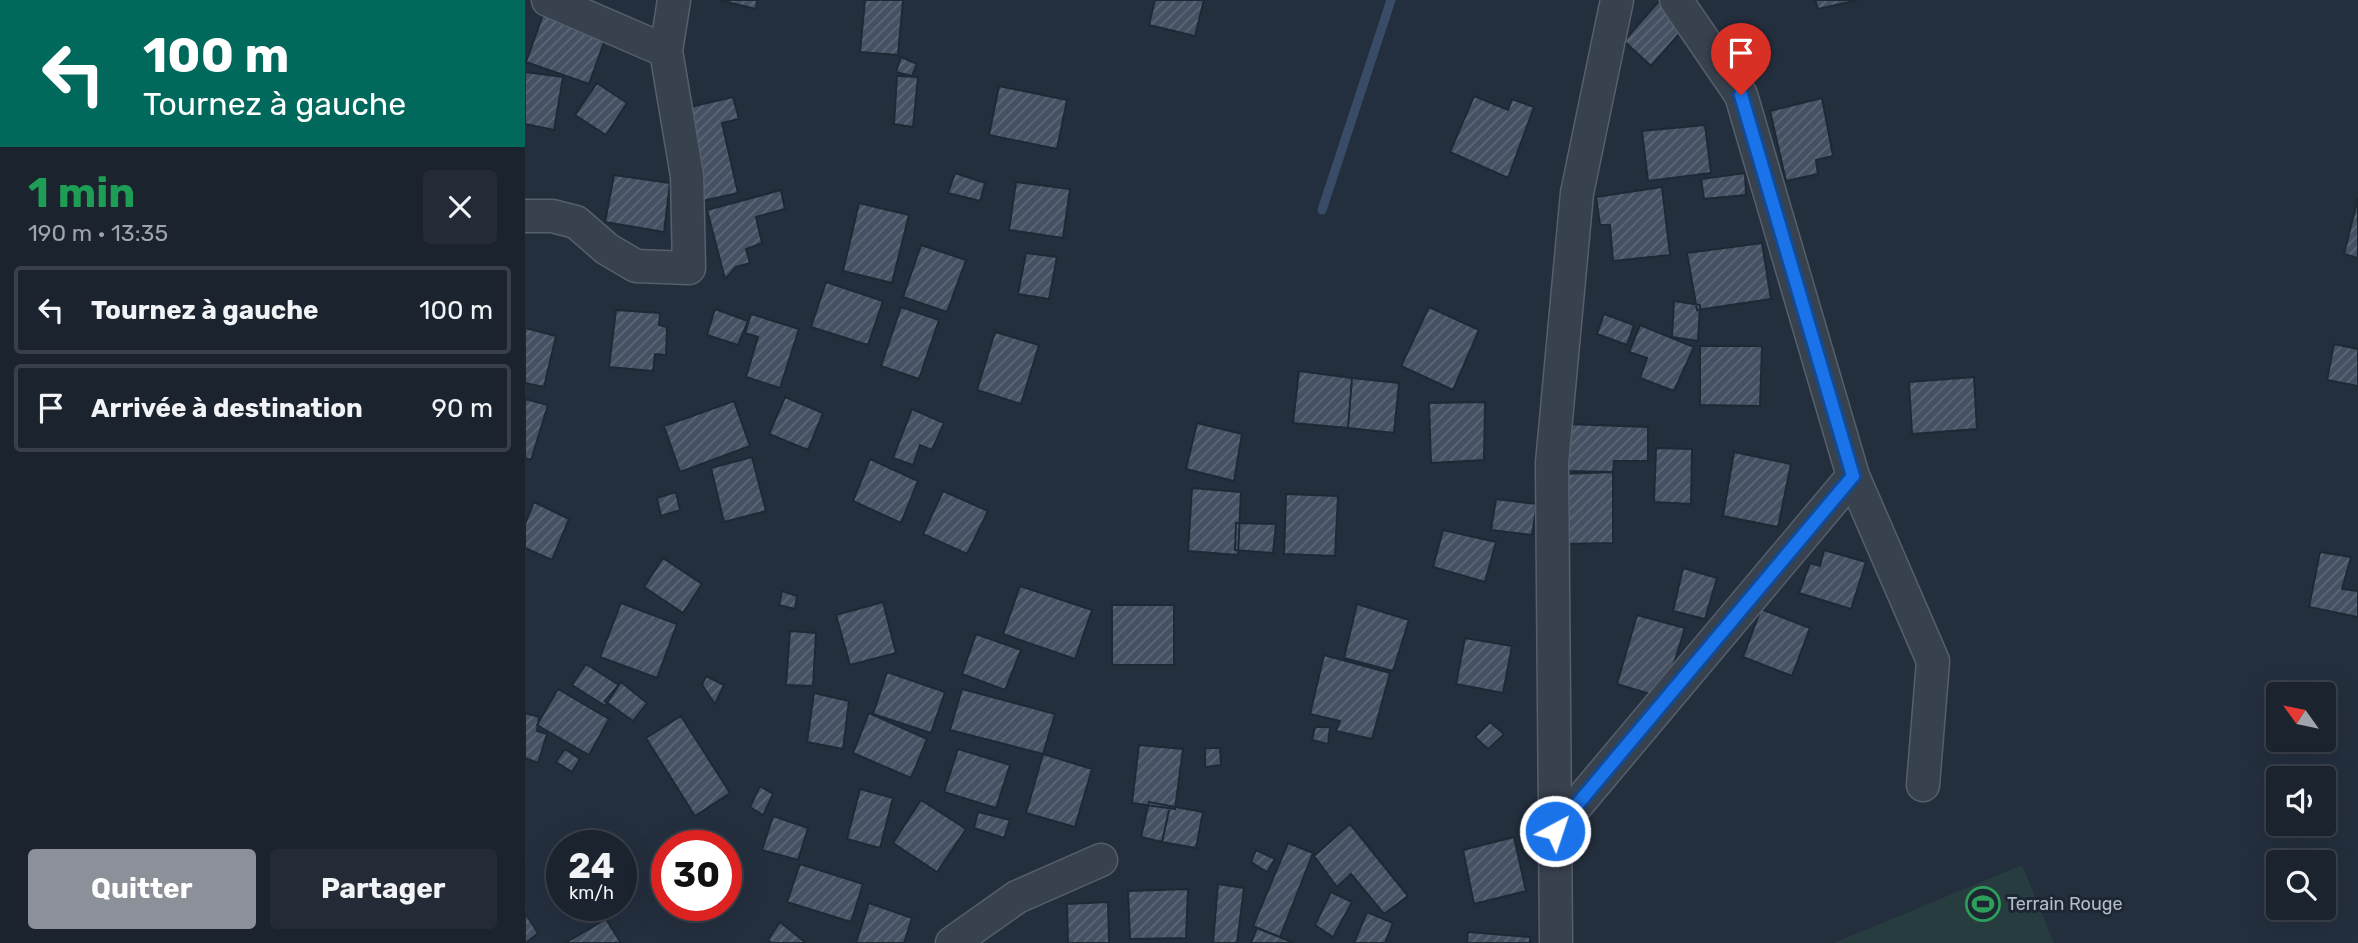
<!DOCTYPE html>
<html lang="fr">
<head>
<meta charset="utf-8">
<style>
  body { margin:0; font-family:Rubik,sans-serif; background:#242b36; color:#f1f3f6; height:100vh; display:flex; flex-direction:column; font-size:26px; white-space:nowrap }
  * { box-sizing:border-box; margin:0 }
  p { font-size:23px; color:#a0a4aa }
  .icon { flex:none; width:38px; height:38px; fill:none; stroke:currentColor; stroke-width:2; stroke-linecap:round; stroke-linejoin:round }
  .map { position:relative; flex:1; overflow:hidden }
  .panel { display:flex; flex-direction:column; background:#1b232e; width:525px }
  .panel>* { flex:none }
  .hud { background:#00695c; color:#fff; overflow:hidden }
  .needle { width:46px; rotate:303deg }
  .controls { position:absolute; left:1741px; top:682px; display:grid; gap:14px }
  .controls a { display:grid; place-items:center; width:70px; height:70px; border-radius:7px; background:#1b232e; box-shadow:0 7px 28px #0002,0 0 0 2px #39404a; font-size:35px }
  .speed { position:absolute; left:21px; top:830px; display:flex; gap:14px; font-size:35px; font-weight:700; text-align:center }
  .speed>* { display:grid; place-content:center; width:91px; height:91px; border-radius:50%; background:#1b232e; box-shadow:0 7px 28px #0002,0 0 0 2px #39404a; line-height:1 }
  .speed small { font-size:18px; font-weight:400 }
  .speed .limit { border:10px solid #d22; background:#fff; color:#111 }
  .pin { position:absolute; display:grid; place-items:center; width:60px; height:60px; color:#fff; margin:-72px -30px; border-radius:50% 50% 50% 0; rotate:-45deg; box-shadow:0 0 7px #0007 }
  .pin .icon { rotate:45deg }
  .me { position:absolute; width:77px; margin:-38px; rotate:40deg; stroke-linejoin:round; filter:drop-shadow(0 0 5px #0008) }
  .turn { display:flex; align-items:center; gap:24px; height:147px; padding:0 28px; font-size:32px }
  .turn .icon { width:91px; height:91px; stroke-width:2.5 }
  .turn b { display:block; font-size:49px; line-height:60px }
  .round { display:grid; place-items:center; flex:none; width:74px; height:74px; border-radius:7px; background:#242b36 }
  .headline { display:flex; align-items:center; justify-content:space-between; height:119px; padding:0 28px }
  h1 { font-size:42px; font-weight:700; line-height:52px; color:#1e9e55 }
  .action { display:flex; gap:14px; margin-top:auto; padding:14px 28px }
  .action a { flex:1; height:80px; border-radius:7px; background:#8c9099; color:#fff; font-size:28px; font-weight:700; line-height:80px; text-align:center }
  .action a+a { background:#242b36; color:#f1f3f6 }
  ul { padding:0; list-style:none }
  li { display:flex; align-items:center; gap:21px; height:88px; margin:0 14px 10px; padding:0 14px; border:4px solid #39404a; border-radius:7px }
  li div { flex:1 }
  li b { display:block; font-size:26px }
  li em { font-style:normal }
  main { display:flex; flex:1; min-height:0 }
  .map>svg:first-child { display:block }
  .grass { fill:#263c3f }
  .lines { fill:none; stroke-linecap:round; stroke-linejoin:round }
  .stream { stroke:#394c67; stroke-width:9 }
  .building { fill:url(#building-hatch); stroke:#1f2835; stroke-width:2 }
  .minor-casing { stroke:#565f6c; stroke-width:35 }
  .minor { stroke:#38414e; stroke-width:32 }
  .route-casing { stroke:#114b97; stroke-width:18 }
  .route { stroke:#1a73e8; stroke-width:12 }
  .labels { text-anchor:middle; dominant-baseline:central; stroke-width:6; stroke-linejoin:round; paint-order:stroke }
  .poi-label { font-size:18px; fill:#b4bcc9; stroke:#1d2633; text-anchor:start }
</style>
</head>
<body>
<main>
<section class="panel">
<div class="hud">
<div class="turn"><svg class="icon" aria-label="left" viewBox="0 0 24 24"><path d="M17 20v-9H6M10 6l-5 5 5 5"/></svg><div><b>100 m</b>Tournez à gauche</div></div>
</div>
<div class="headline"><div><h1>1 min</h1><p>190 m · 13:35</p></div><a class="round"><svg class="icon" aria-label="close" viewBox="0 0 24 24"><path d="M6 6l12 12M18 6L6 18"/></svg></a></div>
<ul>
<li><svg class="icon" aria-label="left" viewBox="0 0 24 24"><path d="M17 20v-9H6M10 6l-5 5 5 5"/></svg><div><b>Tournez à gauche</b></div><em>100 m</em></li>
<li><svg class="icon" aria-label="arrive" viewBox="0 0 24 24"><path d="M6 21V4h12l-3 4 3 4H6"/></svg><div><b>Arrivée à destination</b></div><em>90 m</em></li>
</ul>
<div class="action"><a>Quitter</a><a>Partager</a></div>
</section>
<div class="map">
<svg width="1833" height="943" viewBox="0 0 1833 943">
  <defs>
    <pattern id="building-hatch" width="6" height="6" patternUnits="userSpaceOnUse" patternTransform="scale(1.75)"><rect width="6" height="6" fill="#455162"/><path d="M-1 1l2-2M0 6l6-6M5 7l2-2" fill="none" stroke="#5d6877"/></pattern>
  </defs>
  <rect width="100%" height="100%" fill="#242f3e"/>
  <path class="grass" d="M1497,865l32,78h-220z"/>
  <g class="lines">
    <path class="stream" d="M797,210l69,-210"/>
  </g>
  <path class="building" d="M194,0h38l-1,9z
    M340,0h38l-5,55 -38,-3z
    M630,0h49l-9,36 -46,-11z
    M1290,0h43l-40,9z
    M1133,2l28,24 -35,40 -27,-25z
    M19,12l64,19 -19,53 -63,-22z
    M376,57l16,7 -5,12 -16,-4z
    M0,72l38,5 -9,53 -29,-6z
    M372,76l21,1 -5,50 -19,-3z
    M72,83l30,20 -21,32 -31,-20z
    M474,86l68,14 -10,49 -68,-14z
    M949,96l34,14 4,-11 22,8 -26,71 -58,-26z
    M208,97l6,22 -17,4 16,70 -40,9 -21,-92z
    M1297,98l11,58 -17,4 2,14 -32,7 -16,-70z
    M1180,125l6,48 -63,8 -6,-50z
    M430,173l30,10 -5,18 -32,-8z
    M1220,173l1,22 -42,4 -3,-20z
    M89,175l56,8 -6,49 -59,-10z
    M491,182l54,7 -7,49 -54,-8z
    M1137,187l8,68 -57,6 -3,-36h-10l-4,-28z
    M256,190l4,19 -29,8 6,26 -16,6 4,14 -14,4 -11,12 -18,-69z
    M1833,198v60l-14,-4z
    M334,203l50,12 -17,68 -49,-12z
    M1237,243l9,56 -74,11 -10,-57z
    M396,245l45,15 -19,52 -44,-15z
    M501,253l31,4 -8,42 -31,-5z
    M301,282l57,19 -15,44 -57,-18z
    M1149,301l26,4 -2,36 -26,-4z
    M376,307l38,13 -20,59 -38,-13z
    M904,307l50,23 -26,60 -52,-24z
    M190,309l33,12 -10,24 -31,-10z
    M91,310l44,3 -1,12 8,2 -1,28 -11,-1 -2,17 -44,-4z
    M226,314l48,15 -19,59 -34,-11 12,-40 -13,-4z
    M1079,314l30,11 -7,20 -30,-11z
    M1115,325l54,22 -20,44 -34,-13 7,-20 -18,-6z
    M0,328l31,8 -12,51 -19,-4z
    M470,332l44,13 -18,59 -44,-14z
    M1809,344l24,5v37l-31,-6z
    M1175,346h62l-2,60 -60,-1z
    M774,371l53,7 -4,50 -55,-5z
    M1449,377l3,52 -65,5 -3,-52z
    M827,378l47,5 -5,50 -46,-5z
    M260,397l38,16 -15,37 -39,-16z
    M0,399l23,6 -17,55 -6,-2z
    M209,401l16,45 -70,26 -16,-46z
    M960,402l-1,58 -53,3 -2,-60z
    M387,409l32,14 -12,27 -12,-5 -7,20 -20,-7z
    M672,423l45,11 -8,47 -48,-12z
    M1042,424l81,3v34h-34l-1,11 -50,-1z
    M1131,448l36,1 -1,55 -37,-2z
    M1209,452l57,12 -13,63 -55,-11z
    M227,457l14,54 -42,11 -13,-54z
    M345,459l48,22 -17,42 -48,-22z
    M1088,472v71l-53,1 2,-70z
    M667,488l49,4 -3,63 -50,-4z
    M418,491l45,20 -21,43 -44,-20z
    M151,492l4,18 -19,6 -4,-18z
    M761,494l52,2 -3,60 -51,-2z
    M971,499l41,5 -5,31 -41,-5z
    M9,502l35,17 -17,41 -27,-12v-24z
    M711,523l40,1 -3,29 -38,-3z
    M918,530l53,12 -11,40 -52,-15z
    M1299,550l42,12 -15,47 -52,-16 11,-30 10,3z
    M1795,552l31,5 -9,32 16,2v26l-49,-10z
    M138,558l39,26 -19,29 -39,-26z
    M1158,568l34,10 -12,41 -32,-8z
    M495,586l72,24 -17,49 -72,-25z
    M257,591l15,5 -2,13 -16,-4z
    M358,602l13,51 -46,12 -14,-50z
    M96,603l56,21 -20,54 -57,-21z
    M832,604l52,16 -16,51 -49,-13z
    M587,605h62v60h-62z
    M1236,609l49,19 -18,48 -49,-19z
    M1112,615l48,13 -22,70 -46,-14z
    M265,631l26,2 -3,53 -27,-1z
    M451,634l45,16 -16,40 -43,-16z
    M940,638l47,8 -9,47 -47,-9z
    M799,655l66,18 -18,66 -36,-8 4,-10 -30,-7z
    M61,664l33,21 -14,21 -33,-21z
    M362,672l58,20 -14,41 -58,-19z
    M181,676l18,9 -9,19 -13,-19z
    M96,682l26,21 -14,18 -28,-20z
    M33,689l51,30 -20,36 -52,-30z
    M437,689l93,25 -12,40 -93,-24z
    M289,693l35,8 -6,48 -36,-7z
    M0,713l14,4 -2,14 10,3 -9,29 -13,-5z
    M344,713l58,26 -16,39 -58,-25z
    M156,716l49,77 -35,23 -49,-78z
    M965,722l14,12 -16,15 -13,-12z
    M790,727h15l-2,17 -16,-4z
    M614,745l44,4 -8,60 -43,-6z
    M680,748h15l1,17 -16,2z
    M40,749l15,10 -8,13 -16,-10z
    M433,749l52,16 -14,43 -52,-16z
    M518,754l49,15 -17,58 -49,-14z
    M235,786l13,8 -10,21 -13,-8z
    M335,789l33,9 -13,50 -33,-9z
    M396,800l45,29 -29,43 -44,-29z
    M624,802l21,4 -8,36 -21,-5z
    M645,806l33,6 -7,36 -34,-6z
    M453,812l32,8 -6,18 -30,-10z
    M248,816l35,12 -10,32 -36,-10z
    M825,824l58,72 -24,18 -33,-40 -14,13 -23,-31z
    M989,837l12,54 -52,13 -11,-54z
    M763,843l25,10 -33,84 -27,-11z
    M731,850l19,9 -8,13 -16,-10z
    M275,864l63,20 -12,38 -64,-20z
    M693,884l26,4 -7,55h-24z
    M663,889l-2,49 -56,1 -2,-48z
    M806,892l21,10 -19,35 -18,-12z
    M583,902l1,41h-41l-1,-39z
    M344,903l43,15 -8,25h-48z
    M72,905h20l2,4 -17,7z
    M842,912l26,11 -8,20h-31z
    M0,913l13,20 -12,10h-1z
    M81,919l15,24h-56z
    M255,922l26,21h-34l-4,-3z
    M732,928l37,15h-43z
    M943,932l62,5v6h-63z"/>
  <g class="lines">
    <g class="minor-casing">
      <path id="minor" d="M23,0l118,51
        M1151,0l65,95 112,381 80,185 -10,124
        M0,216h27l24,6 31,27 29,17 53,2 -2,-92 -21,-125 8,-51
        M1030,831l298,-355
        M427,943l65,-46 84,-37
        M1031,943l-4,-480 25,-270 40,-193"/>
    </g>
    <use href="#minor" class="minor"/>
  </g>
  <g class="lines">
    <g class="route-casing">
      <path id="route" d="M1030,831l298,-355 -112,-381"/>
    </g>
    <use href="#route" class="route"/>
  </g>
  <defs>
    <g id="stadium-ring" transform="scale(1.75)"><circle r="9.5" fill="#1d2633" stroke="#2e9e5b" stroke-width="1.5"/><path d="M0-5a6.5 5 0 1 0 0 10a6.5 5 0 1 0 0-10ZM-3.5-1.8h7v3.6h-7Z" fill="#2e9e5b"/></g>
  </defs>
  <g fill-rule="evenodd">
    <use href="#stadium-ring" x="1458" y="904"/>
  </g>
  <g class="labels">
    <g class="poi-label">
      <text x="1482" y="904">Terrain Rouge</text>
    </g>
  </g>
</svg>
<div class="controls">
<a><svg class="needle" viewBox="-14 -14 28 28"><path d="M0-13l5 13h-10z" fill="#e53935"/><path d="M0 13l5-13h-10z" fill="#a0a4aa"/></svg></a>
<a><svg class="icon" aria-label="sound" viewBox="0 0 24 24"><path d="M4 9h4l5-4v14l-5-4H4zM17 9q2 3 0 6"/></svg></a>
<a><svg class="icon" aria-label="search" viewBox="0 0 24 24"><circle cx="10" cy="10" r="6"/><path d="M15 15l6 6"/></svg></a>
</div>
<div class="speed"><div>24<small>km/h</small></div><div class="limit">30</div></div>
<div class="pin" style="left:1216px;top:95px;background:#d93025"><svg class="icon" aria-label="arrive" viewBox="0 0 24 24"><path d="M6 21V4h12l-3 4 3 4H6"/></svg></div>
<svg class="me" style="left:1030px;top:831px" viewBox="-20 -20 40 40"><circle r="17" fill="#1a73e8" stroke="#fff" stroke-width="3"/><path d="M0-11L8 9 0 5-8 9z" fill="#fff"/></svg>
</div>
</main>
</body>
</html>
